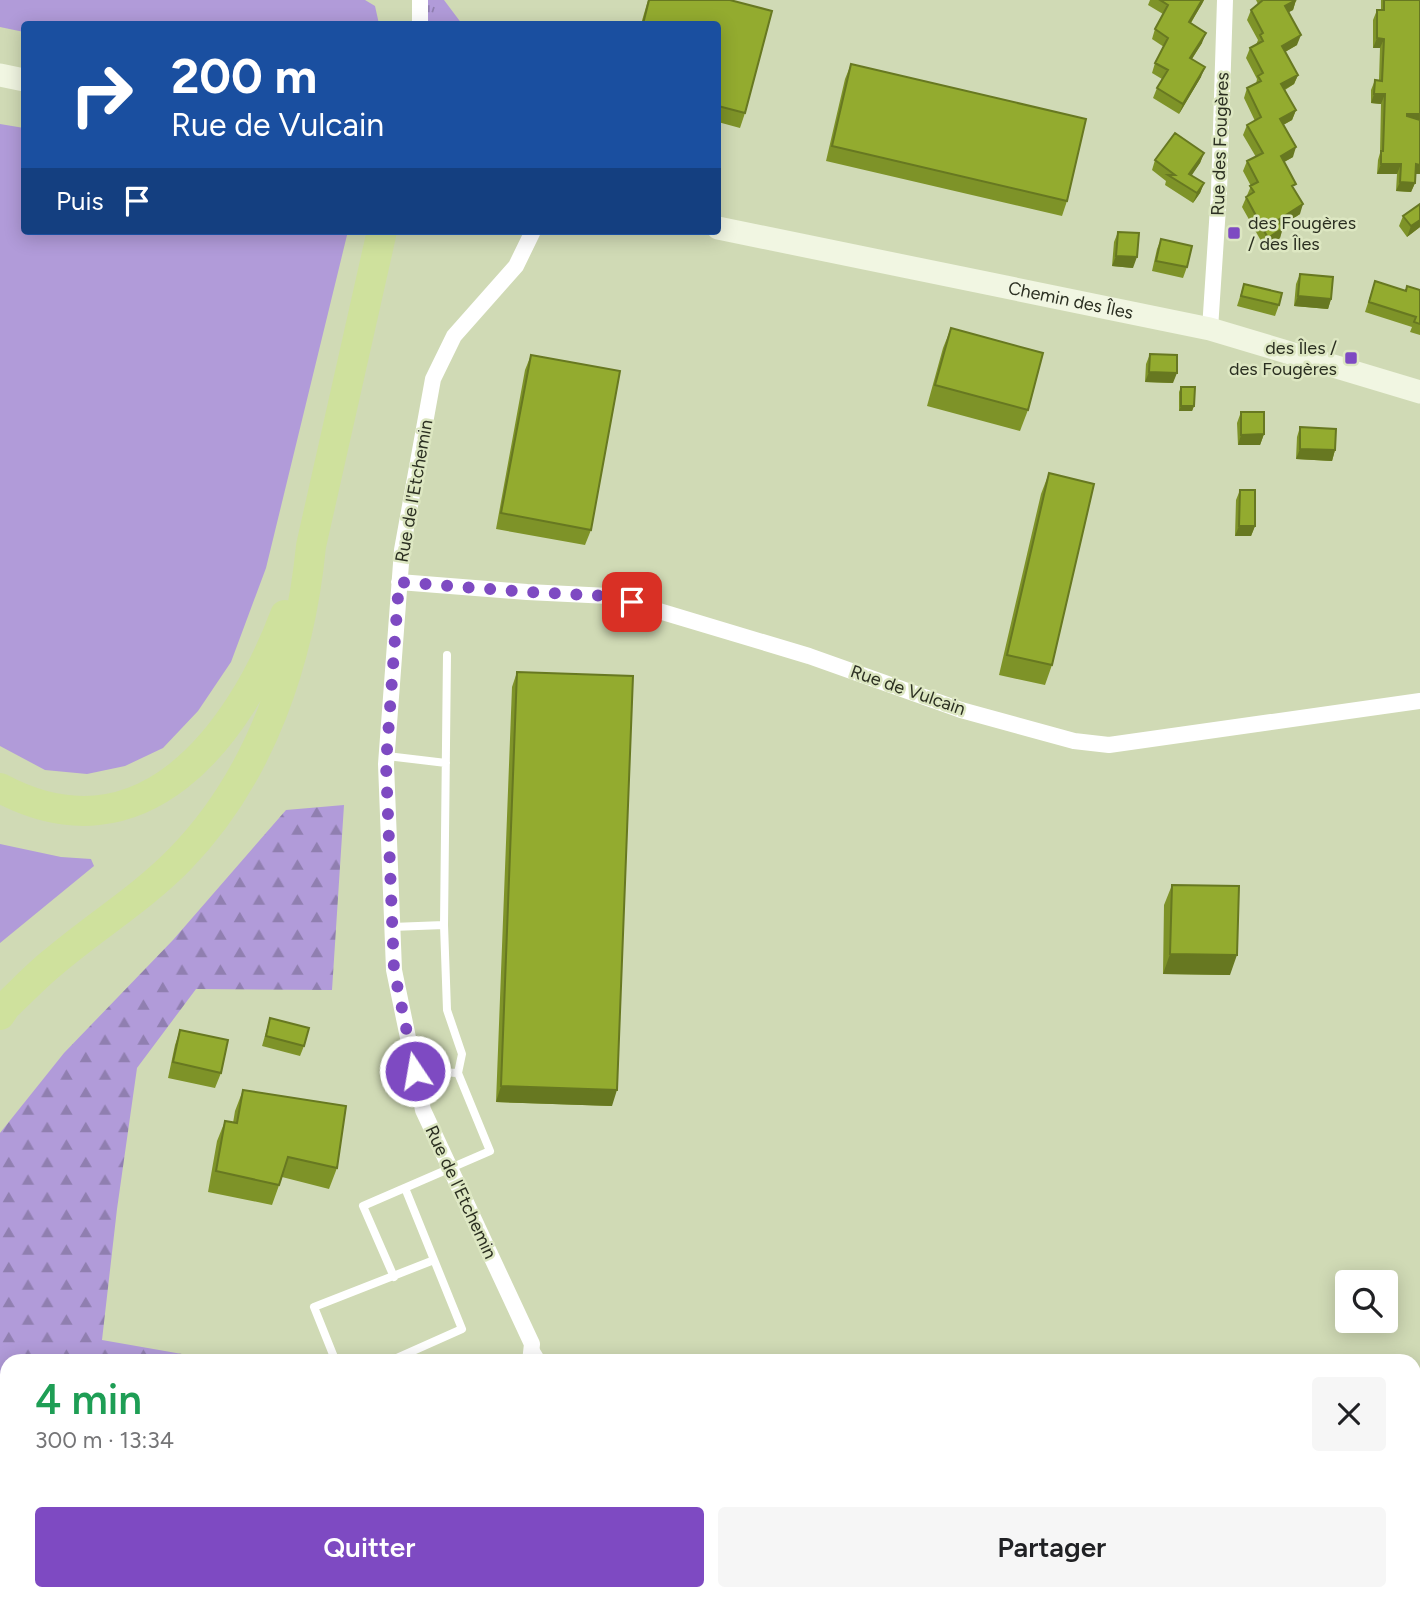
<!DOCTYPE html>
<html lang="fr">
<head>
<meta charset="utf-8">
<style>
  body { margin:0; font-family:Figtree,sans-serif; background:#f6f6f6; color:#202124; height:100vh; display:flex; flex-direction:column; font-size:26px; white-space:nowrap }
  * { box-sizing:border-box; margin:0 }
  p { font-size:23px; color:#757577 }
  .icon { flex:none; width:38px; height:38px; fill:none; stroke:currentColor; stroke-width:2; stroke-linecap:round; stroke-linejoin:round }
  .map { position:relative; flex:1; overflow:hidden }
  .sheet { position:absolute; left:0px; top:1354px; width:1421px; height:247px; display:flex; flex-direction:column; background:#fff; border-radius:21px 21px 0 0; box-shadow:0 4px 18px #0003 }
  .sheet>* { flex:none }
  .top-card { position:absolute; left:21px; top:21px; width:700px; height:214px; border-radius:7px; box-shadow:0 4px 18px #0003; background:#1a4fa0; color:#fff; overflow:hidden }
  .fabs { position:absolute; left:1335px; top:1270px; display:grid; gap:14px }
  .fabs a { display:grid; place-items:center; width:63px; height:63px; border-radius:7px; background:#fff; box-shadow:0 4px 18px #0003; font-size:35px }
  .pin { position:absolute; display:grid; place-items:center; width:60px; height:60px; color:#fff; margin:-30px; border-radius:14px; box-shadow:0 4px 10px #0006 }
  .me { position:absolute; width:77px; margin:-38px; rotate:348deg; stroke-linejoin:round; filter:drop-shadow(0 0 5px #0008) }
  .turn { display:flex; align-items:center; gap:24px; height:147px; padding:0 35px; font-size:32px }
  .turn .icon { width:91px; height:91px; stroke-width:2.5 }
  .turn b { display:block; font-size:49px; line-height:60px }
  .then { display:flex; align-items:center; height:66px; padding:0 35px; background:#0003; gap:14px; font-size:26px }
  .round { display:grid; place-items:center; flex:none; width:74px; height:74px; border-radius:7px; background:#f6f6f6 }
  .summary { display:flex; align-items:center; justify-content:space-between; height:119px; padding:0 35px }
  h1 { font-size:42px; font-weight:600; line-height:52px; color:#1e9e55 }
  .cta { display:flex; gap:14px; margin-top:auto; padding:14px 35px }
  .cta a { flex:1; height:80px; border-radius:7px; background:#7e4ac2; color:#fff; font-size:28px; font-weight:600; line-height:80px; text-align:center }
  .cta a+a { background:#f6f6f6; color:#202124 }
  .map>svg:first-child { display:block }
  .grass { fill:#b19bd9 }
  .forest { fill:url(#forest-firs) }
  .park { fill:url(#park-tufts) }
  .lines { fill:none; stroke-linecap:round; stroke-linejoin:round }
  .lane { stroke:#fff; stroke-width:8 }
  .street { stroke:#fff; stroke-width:16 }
  .secondary { stroke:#f1f6e2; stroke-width:23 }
  .highway { stroke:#cfe19d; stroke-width:30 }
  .wall { fill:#7e9328 }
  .shaded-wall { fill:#677821 }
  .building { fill:#93ab2f; stroke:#677821; stroke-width:2 }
  .route { stroke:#7e4ac2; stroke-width:12; stroke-dasharray:0 21.6 }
  .poi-dot { fill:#7e4ac2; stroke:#dde7c2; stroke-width:2.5 }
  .labels { text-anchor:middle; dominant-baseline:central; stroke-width:5; stroke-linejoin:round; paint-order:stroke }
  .street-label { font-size:18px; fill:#2b2f21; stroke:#dde7c2 }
  .poi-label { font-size:18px; fill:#2b2f21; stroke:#dde7c2; text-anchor:start }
</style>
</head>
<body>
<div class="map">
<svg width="1420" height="1601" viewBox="0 0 1420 1601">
  <defs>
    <pattern id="forest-firs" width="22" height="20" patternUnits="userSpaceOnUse" patternTransform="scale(1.75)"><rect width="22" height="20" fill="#b19bd9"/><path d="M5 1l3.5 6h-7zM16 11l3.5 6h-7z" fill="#907fb0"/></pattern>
    <pattern id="park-tufts" width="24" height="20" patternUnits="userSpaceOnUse" patternTransform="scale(1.75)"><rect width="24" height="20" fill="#b19bd9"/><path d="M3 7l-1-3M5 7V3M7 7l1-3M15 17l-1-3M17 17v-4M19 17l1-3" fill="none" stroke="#907fb0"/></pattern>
  </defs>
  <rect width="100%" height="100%" fill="#d0dab5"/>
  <path class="grass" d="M0,0h365l10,6 4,18h-355v8l-24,-5z
    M0,124l24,4v103h324l-82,337 -35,94 -33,49 -35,37 -38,18 -38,8 -42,-4 -45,-24z
    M0,844l61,13 30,2 3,7 -94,77z"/>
  <path class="forest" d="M344,805l-12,185 -136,-1 -59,79 -20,141 -15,131 120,21 -215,1v232h491v7h-498v-468l64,-80 109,-113 113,-130z"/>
  <path class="park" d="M420,0h24l18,24h-42z"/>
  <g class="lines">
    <path class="lane" d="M387,756l59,7
      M392,927l52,-2
      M415,1071l43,2
      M394,1277l-31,-71 127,-55 -32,-78 4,-19 -15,-44 -3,-85 3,-270
      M534,1347l9,15
      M336,1362l-22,-55 120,-47
      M388,1362l74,-33 -57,-141
      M1414,1559l6,-1
      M524,1594v7
      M569,1601v-7"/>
    <path class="street" d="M420,0v24
      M1210,329l9,-137 6,-192
      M399,582l128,10 82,4 200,60 152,54 113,31 35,4 311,-44
      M530,1362l2,-18 -109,-234 -29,-140 -8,-206 16,-214 31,-171 21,-43 62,-70 17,-35"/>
    <g class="secondary">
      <path d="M0,75l24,5"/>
      <path id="s1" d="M718,228l492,101 210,63"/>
    </g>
    <path class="highway" d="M0,788c142,76 239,-51 285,-173
      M0,1015l6,-9c15,-14 30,-30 46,-43 42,-36 90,-65 128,-104 81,-83 120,-200 131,-313l71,-315"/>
  </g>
  <path class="wall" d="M648,0h82l15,113 -5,15 -22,-6v-98h-77z
    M1150,0h54l-13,23 11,20 -10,16 9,18 -22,37 -26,-16 4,-10 5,-9 -10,-6 3,-10 9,-16 -12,-8 3,-10 8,-15 -15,-9z
    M1256,0h40l-3,10 -5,2 9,33 -12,7 13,23 -4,9 -9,6 11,20 -4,10 -9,5 10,32 -9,5 10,27 6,25 -18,12 -2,12 -15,10 -23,-41 9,-21 -8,-15 4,-10 9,-4 -13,-22 4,-10 8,-4 -11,-23 3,-10 9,-4 1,-5 -11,-21 4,-10 6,-3 2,-5 -11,-20 4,-10 7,-6z
    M1381,0h39l-5,174v9l-4,9 -15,-1 1,-17h-20l1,-14 2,-7 1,-49 -10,-1v-13l4,-10h4l1,-32h-7v-28l4,-10h4z
    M851,64l216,137 -5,15 -236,-55 19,-82z
    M1204,153l-4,10 -9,12 13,8 -4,10 -7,10 -28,-18 1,-4 -14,-11 3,-10z
    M1420,204v23l-13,10 -8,-11 4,-10z
    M1118,232l15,36 -21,-2 2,-24z
    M1161,239l26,28 -4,11 -31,-7 5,-22z
    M1300,274l31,25 -3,10 -34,-3 2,-22z
    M1375,281l30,10 15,-1v45l-10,-3 2,-5 -47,-15z
    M1244,284l35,21 -4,11 -38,-10z
    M951,328l77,82 -8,21 -93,-25 16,-58z
    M1150,354l23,29 -28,-1 1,-18z
    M531,355l60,175 -6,15 -89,-16 29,-159z
    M1181,387l13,19 -2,5h-13v-19z
    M1241,412l23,22 -4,11h-22l-1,-22z
    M1300,427l35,23 -3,11 -36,-2 1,-22z
    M1049,473l3,192 -7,20 -46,-10 42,-181z
    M1240,490l15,36 -4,10h-16l1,-36z
    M517,672l95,434 -116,-4 16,-415z
    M1172,885l58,90 -67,-1 1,-69z
    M270,1018l34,28 -4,10 -38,-10z
    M180,1030l41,43 -6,15 -47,-10 7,-33z
    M243,1090l94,78 -8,21 -47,-12 -10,28 -64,-13 9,-51 8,-20 8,2 2,-12z"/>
  <path class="shaded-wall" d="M1202,0h2l-2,4 -17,28 4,-10z
    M1296,0l-3,10 -11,6 3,-10z
    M1206,33l-4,10 -16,25 4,-10z
    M1301,35l-4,10 -19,11 4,-10z
    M1377,38l7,1 -4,9h-7z
    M1205,67l-4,10 -22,37 4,-10z
    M1298,75l-4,9 -16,9 3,-9z
    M1374,94h11l-4,10 -10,-1z
    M1296,110l-4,10 -16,9 4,-10z
    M1407,114h13v10l-16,-1z
    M1296,147l-3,10 -16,9 4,-10z
    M1204,153l-4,10 -14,21 3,-10z
    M1381,164h20l-4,10h-20z
    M1416,164l4,1v9h-8z
    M1400,182l15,1 -4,9 -15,-1z
    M1204,183l-4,10 -7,10 4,-10z
    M1303,204l-3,10 -25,16 3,-10z
    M1420,220v7l-13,10 4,-11z
    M1283,228l-3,10 -15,10 3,-10z
    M1116,256l21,1 -4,11 -21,-2z
    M1298,296l33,3 -3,10 -34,-3z
    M1149,372l28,1 -4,10 -28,-1z
    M1181,406h13l-2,5h-13z
    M1264,434l-4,11h-22l3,-10z
    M1300,449l35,1 -3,11 -36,-2z
    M1239,526h16l-4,10h-16z
    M1170,954l67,1 -7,20 -67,-1z
    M501,1086l116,4 -5,16 -116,-4z"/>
  <path class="building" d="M649,0h81l42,11 -27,102 -27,-7v-82h-75z
    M1160,0h42l-13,22 17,11 -16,25 15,9 -22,37 -26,-16 11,-18 -13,-7 13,-25 -13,-9 13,-24z
    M1263,0h33l-11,6 16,29 -19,11 16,29 -17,9 15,26 -16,9 16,28 -15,9 15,28 -4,2 11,18 -25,16 5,8 -15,10 -22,-41 8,-5 -4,-6 8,-4 -11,-21 16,-8 -16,-28 14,-8 -14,-29 14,-7 -3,-5 5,-3 -13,-25 13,-7 -3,-6 3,-2 -12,-23z
    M1384,0h36v114h-13v2l13,4v45l-4,-1 -1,19 -15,-1 1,-18h-20v-13h2l2,-57h-11l1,-14 7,1 2,-42 -7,-1v-28h7z
    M851,64l235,55 -19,82 -235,-55z
    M1175,133l29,20 -15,21 15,9 -7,10 -29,-18h7l-20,-15z
    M1420,204v16l-9,6 -8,-10z
    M1118,232l21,1 -2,24 -21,-1z
    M1161,239l31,7 -5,21 -31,-6z
    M1300,274l33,3 -2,22 -33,-3z
    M1375,281l31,10 1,-5 13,4v34l-6,-2 2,-5 -47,-15z
    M1244,284l38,9 -3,12 -38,-9z
    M951,328l92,25 -15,57 -93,-25z
    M1150,354l27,1v18l-28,-1z
    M531,355l89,16 -29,159 -90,-17z
    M1181,387h14l-1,19h-13z
    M1241,412h23v22l-23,1z
    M1300,427l36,2 -1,21 -35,-1z
    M1049,473l45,11 -42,181 -45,-10z
    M1240,490h15v36h-16z
    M517,672l116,4 -16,414 -116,-4z
    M1172,885l67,1 -2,69 -67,-1z
    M270,1018l39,10 -5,18 -38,-10z
    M180,1030l48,10 -7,33 -48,-11z
    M243,1090l103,16 -9,62 -49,-11 -9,28 -63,-14 9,-50 12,2z"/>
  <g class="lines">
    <path class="route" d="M415,1071l-21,-101 -8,-206 13,-182 128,10 82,4 23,6"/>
  </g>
  <g class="poi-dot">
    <rect x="1227" y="226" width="14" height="14" rx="3.5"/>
    <rect x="1344" y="351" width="14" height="14" rx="3.5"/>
  </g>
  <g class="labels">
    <g class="street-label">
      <text transform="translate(1220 144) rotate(-88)">Rue des Fougères</text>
      <text stroke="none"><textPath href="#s1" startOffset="360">Chemin des Îles</textPath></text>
      <text transform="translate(414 491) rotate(-80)">Rue de l'Etchemin</text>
      <text transform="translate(908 690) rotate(19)">Rue de Vulcain</text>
      <text transform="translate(461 1192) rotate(65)">Rue de l'Etchemin</text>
    </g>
    <g class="poi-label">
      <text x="1248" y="223">des Fougères<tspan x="1248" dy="21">/ des Îles</tspan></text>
      <text x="1337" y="348" text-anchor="end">des Îles /<tspan x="1337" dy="21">des Fougères</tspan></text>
    </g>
  </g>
</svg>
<div class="fabs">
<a><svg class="icon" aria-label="search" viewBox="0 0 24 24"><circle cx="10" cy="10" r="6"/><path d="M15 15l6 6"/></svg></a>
</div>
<div class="pin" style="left:632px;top:602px;background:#d93025"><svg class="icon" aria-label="arrive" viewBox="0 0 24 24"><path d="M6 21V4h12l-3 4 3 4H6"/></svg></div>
<svg class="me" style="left:415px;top:1071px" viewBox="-20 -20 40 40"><circle r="17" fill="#7e4ac2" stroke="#fff" stroke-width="3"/><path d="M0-11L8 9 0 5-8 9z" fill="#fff"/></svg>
<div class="top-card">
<div class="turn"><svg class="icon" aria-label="right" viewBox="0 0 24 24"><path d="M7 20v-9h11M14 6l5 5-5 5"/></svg><div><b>200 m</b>Rue de Vulcain</div></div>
<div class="then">Puis<svg class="icon" aria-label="arrive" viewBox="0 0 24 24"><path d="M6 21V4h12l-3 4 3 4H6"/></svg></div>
</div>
<section class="sheet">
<div class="summary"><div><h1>4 min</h1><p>300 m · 13:34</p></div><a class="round"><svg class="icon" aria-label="close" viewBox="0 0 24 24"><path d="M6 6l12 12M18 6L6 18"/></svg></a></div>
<div class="cta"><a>Quitter</a><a>Partager</a></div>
</section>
</div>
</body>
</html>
